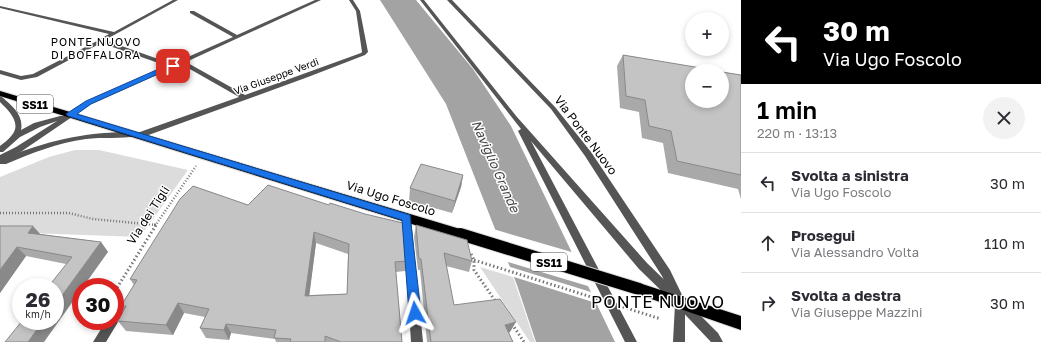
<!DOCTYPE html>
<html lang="it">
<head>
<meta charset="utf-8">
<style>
  body { margin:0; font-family:"Golos Text",sans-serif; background:#f2f2f3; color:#2b2b33; height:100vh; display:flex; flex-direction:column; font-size:15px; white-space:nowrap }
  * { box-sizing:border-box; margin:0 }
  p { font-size:13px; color:#7c7c81 }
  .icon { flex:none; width:22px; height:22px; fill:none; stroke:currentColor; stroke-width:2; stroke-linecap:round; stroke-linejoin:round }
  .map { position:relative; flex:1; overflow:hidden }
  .drawer { display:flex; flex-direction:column; background:#fff; width:300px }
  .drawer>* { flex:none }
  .banner { background:#000; color:#fff; overflow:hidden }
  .fabs { position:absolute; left:685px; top:12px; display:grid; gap:8px }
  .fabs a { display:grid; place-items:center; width:44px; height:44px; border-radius:50%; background:#fff; box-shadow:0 2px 6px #0003; font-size:20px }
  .speed { position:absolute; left:12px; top:278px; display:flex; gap:8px; font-size:20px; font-weight:700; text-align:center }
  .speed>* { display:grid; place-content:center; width:52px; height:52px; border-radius:50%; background:#fff; box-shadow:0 2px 6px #0003; line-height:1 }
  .speed small { font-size:10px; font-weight:400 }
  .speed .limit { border:6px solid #d22; background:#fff; color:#111 }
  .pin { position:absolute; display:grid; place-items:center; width:34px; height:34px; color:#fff; margin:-17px; border-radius:8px; box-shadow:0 2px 6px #0006 }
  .me { position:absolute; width:44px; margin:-22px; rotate:355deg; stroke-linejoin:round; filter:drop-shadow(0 0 3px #0008) }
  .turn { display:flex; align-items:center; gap:14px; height:84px; padding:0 16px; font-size:18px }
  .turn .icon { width:52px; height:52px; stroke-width:2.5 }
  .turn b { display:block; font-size:28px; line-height:34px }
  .round { display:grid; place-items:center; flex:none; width:42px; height:42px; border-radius:21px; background:#f2f2f3 }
  .summary { display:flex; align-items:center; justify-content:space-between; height:68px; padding:0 16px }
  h1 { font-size:24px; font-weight:600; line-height:30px; color:#000 }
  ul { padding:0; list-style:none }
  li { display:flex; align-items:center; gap:12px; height:60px; padding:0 16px; border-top:1px solid #e1e1e2 }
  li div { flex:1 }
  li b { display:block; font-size:15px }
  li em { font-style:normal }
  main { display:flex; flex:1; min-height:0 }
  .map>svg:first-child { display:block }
  .green { fill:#dcdcdc }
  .water { fill:#a3a3a3 }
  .pier { fill:#fff }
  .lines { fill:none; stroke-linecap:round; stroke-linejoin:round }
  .primary-casing { stroke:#dbdbdb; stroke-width:2 }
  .path-far1 { stroke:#777; stroke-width:2.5; stroke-dasharray:1 2; stroke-linecap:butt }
  .path { stroke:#777; stroke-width:3; stroke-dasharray:1.5 2.5; stroke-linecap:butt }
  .service { fill:#555; fill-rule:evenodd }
  .minor { fill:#555; fill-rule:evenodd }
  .tertiary { fill:#555; fill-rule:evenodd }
  .primary { fill:#000; fill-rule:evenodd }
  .primary-bridge-casing { stroke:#dbdbdb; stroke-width:14; stroke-linecap:butt }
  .path-bridge { stroke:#777; stroke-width:3; stroke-dasharray:1.5 2.5; stroke-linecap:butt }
  .primary-bridge { stroke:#000; stroke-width:12 }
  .wall { fill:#a9a9a9; fill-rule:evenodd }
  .shaded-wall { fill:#898989 }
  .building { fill:#c4c4c4; stroke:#898989; fill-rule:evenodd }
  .route { fill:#1a73e8; stroke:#114b97 }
  .labels { text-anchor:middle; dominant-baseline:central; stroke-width:3; stroke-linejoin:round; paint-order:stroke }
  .far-street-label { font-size:10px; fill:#000; stroke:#fff }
  .far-neighbourhood-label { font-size:11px; letter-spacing:1px; fill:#000; stroke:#fff }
  .shield { fill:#fff; stroke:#4c4c4c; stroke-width:1 }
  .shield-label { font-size:11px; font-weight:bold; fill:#000 }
  .street-label { font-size:12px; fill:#000; stroke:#fff }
  .water-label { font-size:13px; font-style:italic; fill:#444; stroke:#fff }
  .near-quarter-label { font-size:17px; letter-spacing:1px; fill:#000; stroke:#fff }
</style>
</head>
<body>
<main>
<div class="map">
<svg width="741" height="342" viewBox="0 0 741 342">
  <rect width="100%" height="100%" fill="#fff"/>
  <path class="green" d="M75,150h24l89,20 -48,67 -140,-5v-55l49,-20z
    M480,267l33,10 22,65h-5z"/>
  <path class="water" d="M380,0h36l57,69 38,57 104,216h-79l-19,-57 -71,-181z"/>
  <path class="pier" d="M493,229l82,24 16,34 -86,-26z
    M507,266l87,27 5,11 -88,-28z"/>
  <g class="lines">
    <g class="primary-casing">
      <path id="primary" d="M0,91l460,138 4,2 2,3 -2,3 -4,2 -460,-143z
        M639,283l102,33v14l-107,-37 -1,-4 1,-4z"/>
    </g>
    <path class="path-far1" d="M0,213h69l24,6 63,6
      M155,226l41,-60"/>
    <path class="path" d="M154,225h2
      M471,254l3,6v10l22,32
      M115,291l41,-66
      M512,324l12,18"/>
    <path class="service" d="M420,0h4l93,117 130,146 37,36 1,3v40h-12l2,-38 -36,-35 -108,-128 106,201h-12l-107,-211 3,-2z"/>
    <path class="minor" d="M173,0h5l-73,40 67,24 61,-27 -43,-24v-2h4l43,24 78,-35h6l-135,62 59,33 116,-42 1,-1 -6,-41 -7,-11h4l7,11 8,41 -3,3 -57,22 -165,60h-6l-1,-2 1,-2 102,-36 -58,-33 -90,40 -69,47 -10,4c42,-16 76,-23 121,-23h3l1,2 -1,2c-14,3 -35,1 -50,3 -29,4 -54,14 -80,25h-6v-9l16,-8 41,-26 -17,6 -20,10 -17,15h-3v-6c4,-3 9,-7 12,-11 10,-12 -4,-25 -12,-33v-6l2,1c10,9 22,18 19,33l13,-7 26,-7h5l22,-14 80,-36 -66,-23 -64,34 -16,3 -21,-6v-4l21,6 12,-2 64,-33v-2h3l9,-5 -109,-26v-2l114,26z
      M407,215l3,1 1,2 12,124h-12l-8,-124 1,-2z
      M115,318l3,4 -12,20h-13l13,-21h9z"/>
    <path class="tertiary" d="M447,0h5l103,107 36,45 79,118 14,29 34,34 5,9h-12l-35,-37 -14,-29 -77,-120 -34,-47z"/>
    <use href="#primary" class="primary"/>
    <g class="primary-bridge-casing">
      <path id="primary-bridge" d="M460,234l179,55"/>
    </g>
    <path class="path-bridge" d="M474,260l187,59"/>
    <use href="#primary-bridge" class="primary-bridge"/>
  </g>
  <path class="wall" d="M623,55l118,20v124l-3,-10 -70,-16 -5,-30 -21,-5 -3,-26 -19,-4 -3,-42z
    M463,175l-2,12 -9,26 -43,-12 1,-13z
    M193,186l213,75 -1,10 -9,1 6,70h-126l-1,-3 -44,-6 -2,7 -23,-2 -6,-10 5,-11 -21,-4 -11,22 -47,-4 -8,-10 6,-11 -3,-4 13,-21 -4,-6zM316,243l32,11 -1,40 -38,1z
    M416,225l56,36 -3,11 -23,-6 8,39 56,27 -2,1 5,9h-86l-7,-72h-2l-4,-33z
    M0,226l40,8 61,8 7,10 -42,12 -40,-8 -26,37z"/>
  <path class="shaded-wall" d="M463,175l-2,12 -9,26 3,-12z
    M33,226l8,9 -13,-2z
    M314,232l2,11 -8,63 -3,-10z
    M101,242l7,10 -25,35h-2v3l-37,52h-16l15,-21h12v-16z
    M17,247l9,9 -26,37v-23z
    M178,303l6,10 -11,22 -7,-10z
    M516,322l-6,10 -10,3 5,-10z
    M226,324l5,9 -2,7 -5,-10z"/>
  <path class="building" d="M623,55l96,16h-27v30h30v-29l19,3v100l-64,-14 -6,-30 -22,-5 -4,-26 -19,-4z
    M421,164l42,11 -8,26 -45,-13z
    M268,185l61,20 1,-2 35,11 38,9 3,38 -11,1 7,80h-61l-16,-6v6h-35l1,-3 -17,-1 2,-8 -50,-6 -2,6 -24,-2 9,-19 -31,-6 -12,22 -48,-4 8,-15h-5l16,-26 -7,-1 50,-80 13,-13 55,19zM314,232l35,12 -2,50 -42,2z
    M416,225l51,15 5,21 -28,-8 10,52 46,-6 16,23 -11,3 8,17h-82l-10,-83h-2z
    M0,226h33l-5,7 73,9 -46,63v-18h-7l24,-30 -55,-10 -17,23z
    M22,321h21l-15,21h-23z"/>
  <path class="route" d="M170,64l6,2 -85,38 -14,10 333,101 11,98 -2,4 -4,2 -4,-2 -2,-4 -7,-93 -334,-104 -2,-2 20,-13z"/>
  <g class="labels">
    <g class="far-street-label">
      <text transform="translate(276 76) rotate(-20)">Via Giuseppe Verdi</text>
    </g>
    <g class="far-neighbourhood-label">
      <text x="96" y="41">PONTE NUOVO<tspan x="96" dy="13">DI BOFFALORA</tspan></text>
    </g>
    <g class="shield">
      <rect x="17" y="95" width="36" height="18" rx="3"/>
      <rect x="531" y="253" width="36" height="18" rx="3"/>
    </g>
    <g class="shield-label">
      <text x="35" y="104">SS11</text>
      <text x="549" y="262">SS11</text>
    </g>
    <g class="street-label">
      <text transform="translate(586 135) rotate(53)">Via Ponte Nuovo</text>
      <text transform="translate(391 198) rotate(17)">Via Ugo Foscolo</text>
      <text transform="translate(148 215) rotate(-57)">Via dei Tigli</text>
    </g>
    <g class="water-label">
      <text transform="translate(496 166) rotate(66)">Naviglio Grande</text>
    </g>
    <g class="near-quarter-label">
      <text x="658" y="301">PONTE NUOVO</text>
    </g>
  </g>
</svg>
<div class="fabs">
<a>+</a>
<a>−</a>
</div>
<div class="speed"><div>26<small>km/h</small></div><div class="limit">30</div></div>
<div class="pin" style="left:173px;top:66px;background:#d93025"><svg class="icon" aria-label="arrive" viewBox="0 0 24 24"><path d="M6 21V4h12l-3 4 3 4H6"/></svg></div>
<svg class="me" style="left:415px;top:313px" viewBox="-20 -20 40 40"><path d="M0-17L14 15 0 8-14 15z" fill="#1a73e8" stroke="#fff" stroke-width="4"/></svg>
</div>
<section class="drawer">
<div class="banner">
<div class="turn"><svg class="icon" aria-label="left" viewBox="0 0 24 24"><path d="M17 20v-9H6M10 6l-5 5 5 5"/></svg><div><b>30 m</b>Via Ugo Foscolo</div></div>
</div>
<div class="summary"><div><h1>1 min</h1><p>220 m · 13:13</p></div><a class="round"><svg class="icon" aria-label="close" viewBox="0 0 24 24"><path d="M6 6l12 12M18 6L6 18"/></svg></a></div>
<ul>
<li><svg class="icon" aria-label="left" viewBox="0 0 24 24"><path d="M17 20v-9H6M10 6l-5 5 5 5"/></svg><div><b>Svolta a sinistra</b><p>Via Ugo Foscolo</p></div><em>30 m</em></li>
<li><svg class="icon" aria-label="ahead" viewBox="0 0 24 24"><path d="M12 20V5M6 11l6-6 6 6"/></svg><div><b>Prosegui</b><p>Via Alessandro Volta</p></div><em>110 m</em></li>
<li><svg class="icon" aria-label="right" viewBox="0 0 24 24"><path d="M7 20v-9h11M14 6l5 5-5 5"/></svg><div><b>Svolta a destra</b><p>Via Giuseppe Mazzini</p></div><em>30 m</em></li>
</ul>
</section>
</main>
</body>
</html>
